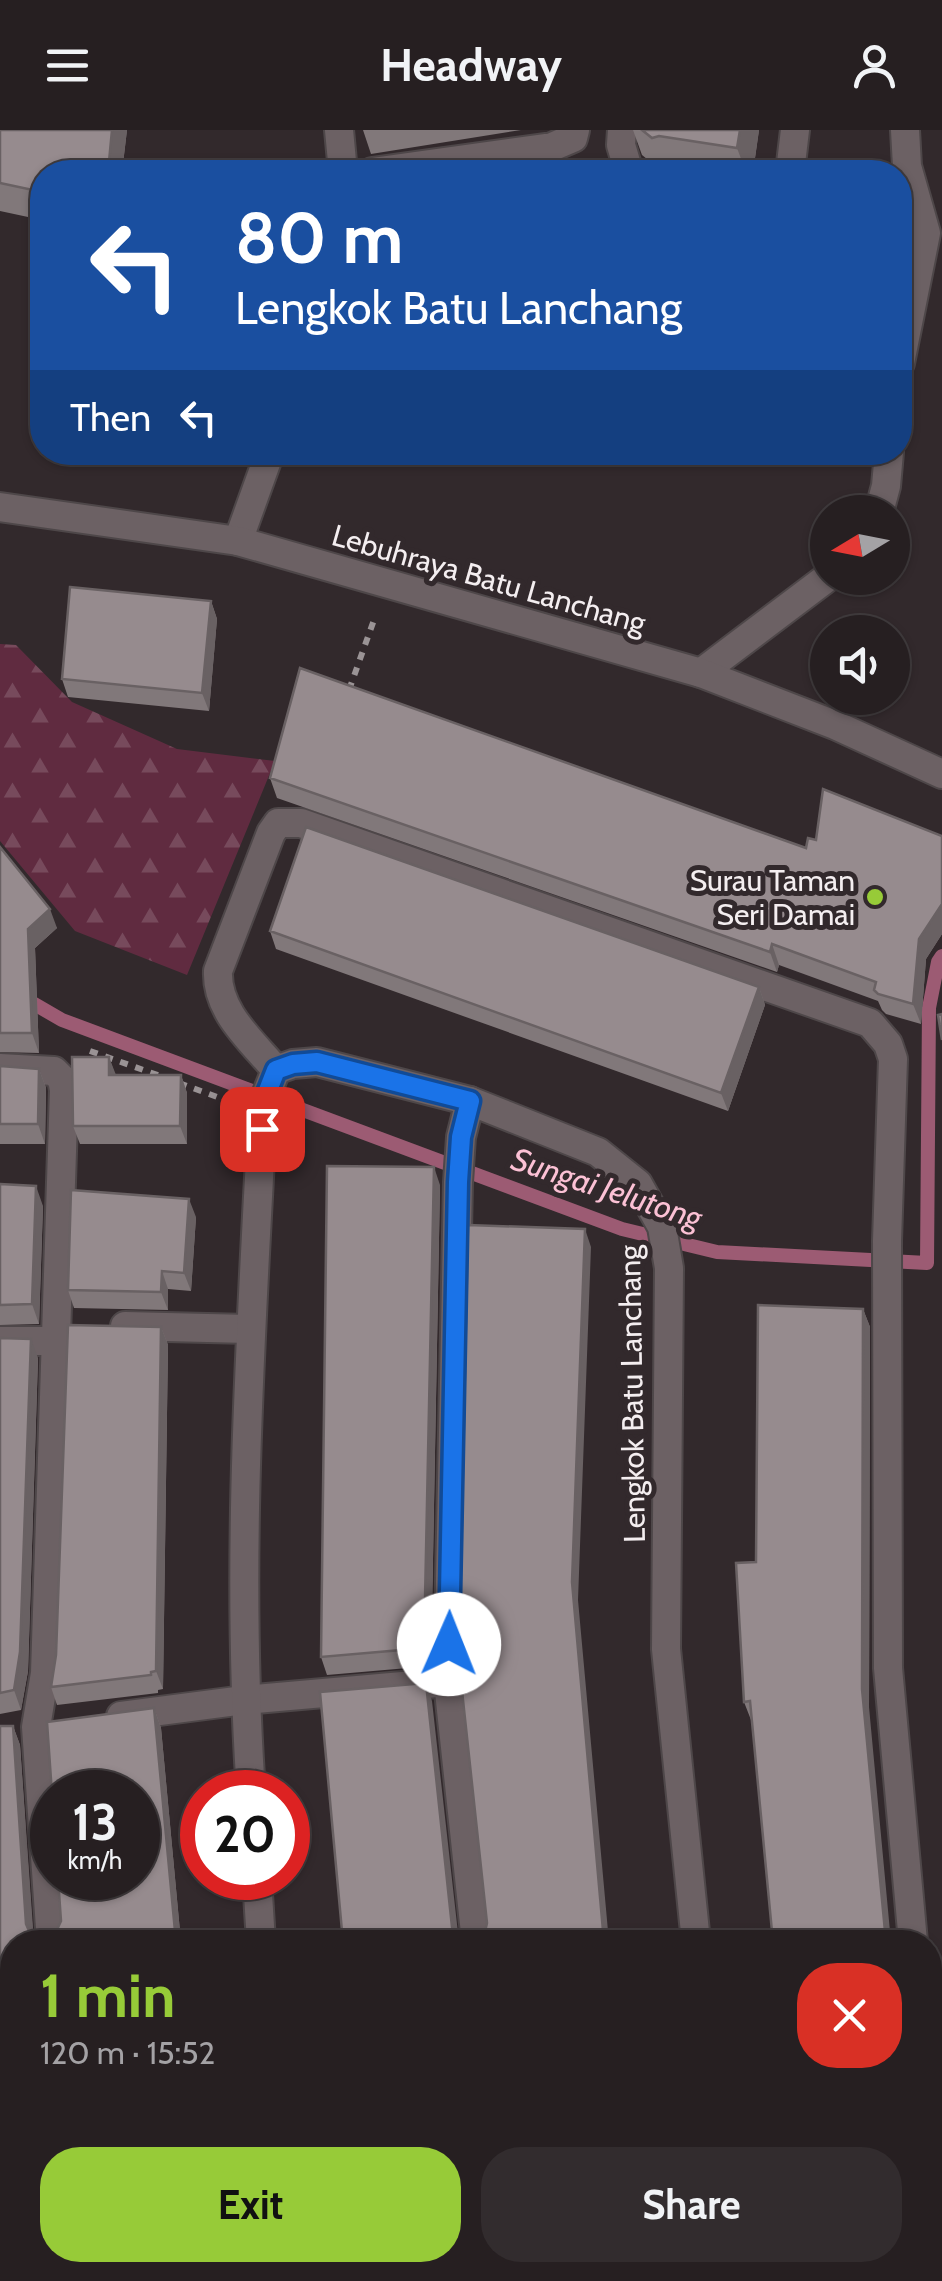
<!DOCTYPE html>
<html lang="en">
<head>
<meta charset="utf-8">
<style>
  body { margin:0; font-family:Cabin,sans-serif; background:#322c2e; color:#f1f3f6; height:100vh; display:flex; flex-direction:column; font-size:38px; white-space:nowrap }
  * { box-sizing:border-box; margin:0 }
  p { font-size:32px; color:#a4a2a5 }
  .icon { flex:none; width:55px; height:55px; fill:none; stroke:currentColor; stroke-width:2; stroke-linecap:round; stroke-linejoin:round }
  .map { position:relative; flex:1; overflow:hidden }
  .drawer { position:absolute; left:0px; top:1800px; width:942px; height:352px; display:flex; flex-direction:column; background:#261f21; border-radius:40px 40px 0 0; box-shadow:0 2px 8px #0004,0 0 0 2px #423d3f }
  .drawer>* { flex:none }
  .guide { position:absolute; left:30px; top:30px; width:882px; height:305px; border-radius:40px; box-shadow:0 2px 8px #0004,0 0 0 2px #423d3f; background:#1a4fa0; color:#fff; overflow:hidden }
  .needle { width:65px; rotate:260deg }
  .tools { position:absolute; left:810px; top:365px; display:grid; gap:20px }
  .tools a { display:grid; place-items:center; width:100px; height:100px; border-radius:50%; background:#261f21; box-shadow:0 2px 8px #0004,0 0 0 2px #423d3f; font-size:50px }
  .speed { position:absolute; left:30px; top:1640px; display:flex; gap:20px; font-size:50px; font-weight:700; text-align:center }
  .speed>* { display:grid; place-content:center; width:130px; height:130px; border-radius:50%; background:#261f21; box-shadow:0 2px 8px #0004,0 0 0 2px #423d3f; line-height:1 }
  .speed small { font-size:25px; font-weight:400 }
  .speed .limit { border:15px solid #d22; background:#fff; color:#111 }
  .pin { position:absolute; display:grid; place-items:center; width:85px; height:85px; color:#fff; margin:-42px; border-radius:20px; box-shadow:0 5px 15px #0006 }
  .me { position:absolute; width:110px; margin:-55px; rotate:1deg; stroke-linejoin:round; filter:drop-shadow(0 0 8px #0008) }
  .turn { display:flex; align-items:center; gap:35px; height:210px; padding:0 40px; font-size:45px }
  .turn .icon { width:130px; height:130px; stroke-width:2.5 }
  .turn b { display:block; font-size:70px; line-height:85px }
  .then { display:flex; align-items:center; height:95px; padding:0 40px; background:#0003; gap:20px; font-size:38px }
  .round { display:grid; place-items:center; flex:none; width:105px; height:105px; border-radius:40px; background:#322c2e }
  .summary { display:flex; align-items:center; justify-content:space-between; height:170px; padding:0 40px }
  h1 { font-size:60px; font-weight:800; line-height:75px; color:#97cb38 }
  .primary-button { display:flex; gap:20px; margin-top:auto; padding:20px 40px }
  .primary-button a { flex:1; height:115px; border-radius:40px; background:#97cb38; color:#111; font-size:40px; font-weight:800; line-height:115px; text-align:center }
  .primary-button a+a { background:#322c2e; color:#f1f3f6 }
  header { display:flex; justify-content:space-between; align-items:center; height:130px; padding:0 40px; background:#261f21; font-size:45px; font-weight:800 }
  .map>svg:first-child { display:block }
  .forest { fill:url(#forest-firs) }
  .lines { fill:none; stroke-linecap:round; stroke-linejoin:round }
  .stream { stroke:#9c5b73; stroke-width:14 }
  .service-casing { stroke:#4e4749; stroke-width:32 }
  .minor-casing { stroke:#4e4749; stroke-width:32 }
  .tertiary-casing { stroke:#4e4749; stroke-width:32 }
  .path { stroke:#9a9395; stroke-width:6; stroke-dasharray:8 8; stroke-linecap:butt }
  .service { stroke:#6c6164; stroke-width:28 }
  .minor { stroke:#6c6164; stroke-width:28 }
  .tertiary { stroke:#6c6164; stroke-width:28 }
  .wall { fill:#81787a }
  .shaded-wall { fill:#696163 }
  .building { fill:#968b8e; stroke:#696163; stroke-width:2.5 }
  .route-casing { stroke:#114b97; stroke-width:25 }
  .route { stroke:#1a73e8; stroke-width:18 }
  .poi-dot { fill:#97cb38; stroke:#32292c; stroke-width:4 }
  .labels { text-anchor:middle; dominant-baseline:central; stroke-width:10; stroke-linejoin:round; paint-order:stroke }
  .street-label { font-size:30px; fill:#f4eef0; stroke:#32292c }
  .poi-label { font-size:30px; fill:#f4eef0; stroke:#32292c; text-anchor:end }
  .water-label { font-size:32px; font-style:italic; fill:#fcc1d5; stroke:#32292c }
</style>
</head>
<body>
<header><svg class="icon" aria-label="menu" viewBox="0 0 24 24"><path d="M4 6h16M4 12h16M4 18h16"/></svg>Headway<svg class="icon" aria-label="person" viewBox="0 0 24 24"><circle cx="12" cy="8" r="4"/><path d="M4 21q1-7 8-7t8 7"/></svg></header>
<div class="map">
<svg width="942" height="2151" viewBox="0 0 942 2151">
  <defs>
    <pattern id="forest-firs" width="22" height="20" patternUnits="userSpaceOnUse" patternTransform="scale(2.5)"><rect width="22" height="20" fill="#602b40"/><path d="M5 1l3.5 6h-7zM16 11l3.5 6h-7z" fill="#774a5c"/></pattern>
  </defs>
  <rect width="100%" height="100%" fill="#32292c"/>
  <path class="forest" d="M0,514l16,1 56,57 105,47 98,12 -88,214 -112,-44 -75,-90z"/>
  <g class="lines">
    <path class="stream" d="M0,854l62,36 560,209 95,23 210,11 2,-255 9,-46 4,-6"/>
    <g class="service-casing">
      <path id="service" d="M339,0l4,42
        M622,0l-1,15 8,27
        M372,42l180,-25 21,-9 2,-8
        M790,42l5,-42
        M0,938l54,3 8,8 2,11 -19,583 -9,54 15,215
        M276,940c-25,-30 -60,-59 -58,-99l53,-138 7,-10h23l569,200 18,21 5,15 -6,182 1,427 25,274
        M470,971l-9,36 -3,45 -10,500 28,260
        M125,1196l124,3
        M0,1211h57
        M121,1586l123,-16 204,-18
        M80,2140l1,11
        M724,2140l1,11"/>
    </g>
    <g class="minor-casing">
      <path id="minor" d="M900,233l26,-130 -19,-67 -2,-36
        M879,382l7,-26 3,-34
        M238,411l32,-89
        M701,543l127,-96
        M251,1662c-16,-230 0,-458 12,-689l13,-33 17,-6 24,-2 153,39 128,51 40,32 24,43 7,41 -3,381 30,293
        M257,1748l4,64
        M930,1980l12,-1
        M0,2040l12,-1
        M509,2140l2,11"/>
    </g>
    <g class="tertiary-casing">
      <path id="tertiary" d="M0,377l238,34 463,132 134,52 107,49"/>
    </g>
    <path class="path" d="M349,560l26,-73
      M90,921l73,26
      M179,953l49,18"/>
    <use href="#service" class="service"/>
    <use href="#minor" class="minor"/>
    <use href="#tertiary" class="tertiary"/>
  </g>
  <path class="wall" d="M0,0h127l-5,42h-80v48l-42,-9z
    M363,0h158l-150,24z
    M633,0h126l-6,42h-90l-21,-17z
    M211,471l6,18 -8,92 -141,-14 -6,-18z
    M270,648l536,70 10,-8 126,-4v98l-16,25 -5,65 -35,-10 -4,-4 -4,-9 -99,-36 -2,7 -500,-174z
    M0,717l57,81 -22,20 4,105 -39,-1z
    M270,801l489,56 6,18 -37,106 -452,-162z
    M109,927l6,18h66l6,18v51h-107l-7,-18z
    M0,936l39,3 7,19 -1,56h-45z
    M0,1054l43,22 -4,118 -39,1z
    M440,1055l-9,481 -104,9 -6,-18z
    M196,1087l-5,74 -23,-2v21l-94,-2 -6,-18z
    M863,1179l7,18 -1,380 -118,13 -7,-18 12,-140z
    M161,1197l7,18 -5,344 -5,1v3l-101,12 -6,-18z
    M0,1208l38,20 -10,313 -7,39 -21,4z
    M154,1578l7,20 20,214h-169v136l-12,2v-354h13l7,19 13,190 11,5 10,-4z"/>
  <path class="shaded-wall" d="M112,0h15l-5,42h-14z
    M740,0h19l-6,42h-7l-9,-24z
    M211,471l6,18 -8,92 -7,-18z
    M942,774v30l-16,25 -5,65 -8,-20 6,-65z
    M50,779l7,19 -22,20 4,105 -7,-20 -4,-104z
    M772,814l7,21 -2,7 -7,-20z
    M759,857l6,18 -37,106 -7,-18z
    M109,927l7,18h-7z
    M39,939l7,19 -1,56 -7,-20z
    M181,945l6,18v51l-7,-18z
    M434,1037l6,18 -9,481 -7,-18z
    M36,1056l7,20 -4,118 -7,-20z
    M189,1069l7,18 -5,74 -7,-18z
    M585,1099l6,18 -13,353 31,342h-5l-32,-360z
    M162,1141l6,18v21l-7,-18z
    M863,1179l7,18 -1,380 22,235h-5l-24,-253z
    M161,1197l7,18 -5,344 -7,-18z
    M31,1209l7,19 -10,313 -7,39 -7,-20z
    M426,1553l6,18 27,241 -7,-15z
    M154,1578l7,20 20,214h-5z
    M13,1596l7,19 14,197 -8,-18z
    M416,2140h5l1,11h-6z"/>
  <path class="building" d="M0,0h112l-4,42h-66v20l-42,-9z
    M642,0h98l-3,18 -78,-12 -7,2z
    M70,457l141,14 -9,92 -140,-14z
    M300,538l506,180 2,-10 8,2 7,-51 119,47v68l-23,35 -6,65 -35,-10 -4,-4 2,-8 -104,-38 -2,8 -500,-174z
    M306,697l453,160 -38,106 -451,-162z
    M0,717l50,62 -22,20 4,104h-32z
    M942,884v26l-4,-25z
    M72,927h37v18h72l-1,51h-107z
    M0,936l39,3 -1,55h-38z
    M327,1036l107,1 -10,481 -103,9z
    M0,1054l36,2 -4,118 -32,1z
    M71,1060l118,9 -5,74 -22,-2 -1,21 -93,-2z
    M468,1095l117,4 -13,353 32,360h-261l-23,-250 106,-9 26,244 9,12 11,2 13,-9 2,-9 -28,-260z
    M758,1175l105,4 -1,380 24,253h-113l-23,-241 -6,1 -8,-139 20,-1z
    M68,1195l93,2 -5,344 -5,1v3l-100,12 5,-32z
    M0,1208l31,1 -11,313 -6,38 -14,3z
    M154,1578l22,234h-164v116l-12,2v-334h13l13,198 4,9 14,7 10,-4 7,-15 -3,-43h80v-86l-86,2 -5,-72z
    M942,2048v103h-347l-1,-11h110l6,8 11,2 13,-10h196v-91z
    M12,2107v33h48l6,8 11,2 13,-10h326v11h-416v-43z"/>
  <g class="lines">
    <g class="route-casing">
      <path id="route" d="M262,999l1,-26 13,-33 17,-6 24,-2 153,39 -9,36 -3,45 -9,462"/>
    </g>
    <use href="#route" class="route"/>
  </g>
  <circle class="poi-dot" cx="875" cy="767" r="10"/>
  <g class="labels">
    <g class="street-label">
      <text transform="translate(489 449) rotate(16)">Lebuhraya Batu Lanchang</text>
      <text transform="translate(632 1264) rotate(-91)">Lengkok Batu Lanchang</text>
    </g>
    <g class="poi-label">
      <text x="855" y="750">Surau Taman<tspan x="855" dy="34">Seri Damai</tspan></text>
    </g>
    <g class="water-label">
      <text transform="translate(607 1058) rotate(18)">Sungai Jelutong</text>
    </g>
  </g>
</svg>
<div class="tools">
<a><svg class="needle" viewBox="-14 -14 28 28"><path d="M0-13l5 13h-10z" fill="#e53935"/><path d="M0 13l5-13h-10z" fill="#a4a2a5"/></svg></a>
<a><svg class="icon" aria-label="sound" viewBox="0 0 24 24"><path d="M4 9h4l5-4v14l-5-4H4zM17 9q2 3 0 6"/></svg></a>
</div>
<div class="speed"><div>13<small>km/h</small></div><div class="limit">20</div></div>
<div class="pin" style="left:262px;top:999px;background:#d93025"><svg class="icon" aria-label="arrive" viewBox="0 0 24 24"><path d="M6 21V4h12l-3 4 3 4H6"/></svg></div>
<svg class="me" style="left:449px;top:1514px" viewBox="-20 -20 40 40"><circle r="19" fill="#fff"/><path d="M0-13L10 11 0 6-10 11z" fill="#1a73e8"/></svg>
<div class="guide">
<div class="turn"><svg class="icon" aria-label="left" viewBox="0 0 24 24"><path d="M17 20v-9H6M10 6l-5 5 5 5"/></svg><div><b>80 m</b>Lengkok Batu Lanchang</div></div>
<div class="then">Then<svg class="icon" aria-label="left" viewBox="0 0 24 24"><path d="M17 20v-9H6M10 6l-5 5 5 5"/></svg></div>
</div>
<section class="drawer">
<div class="summary"><div><h1>1 min</h1><p>120 m · 15:52</p></div><a class="round" style="background:#d93025;color:#fff"><svg class="icon" aria-label="close" viewBox="0 0 24 24"><path d="M6 6l12 12M18 6L6 18"/></svg></a></div>
<div class="primary-button"><a>Exit</a><a>Share</a></div>
</section>
</div>
</body>
</html>
